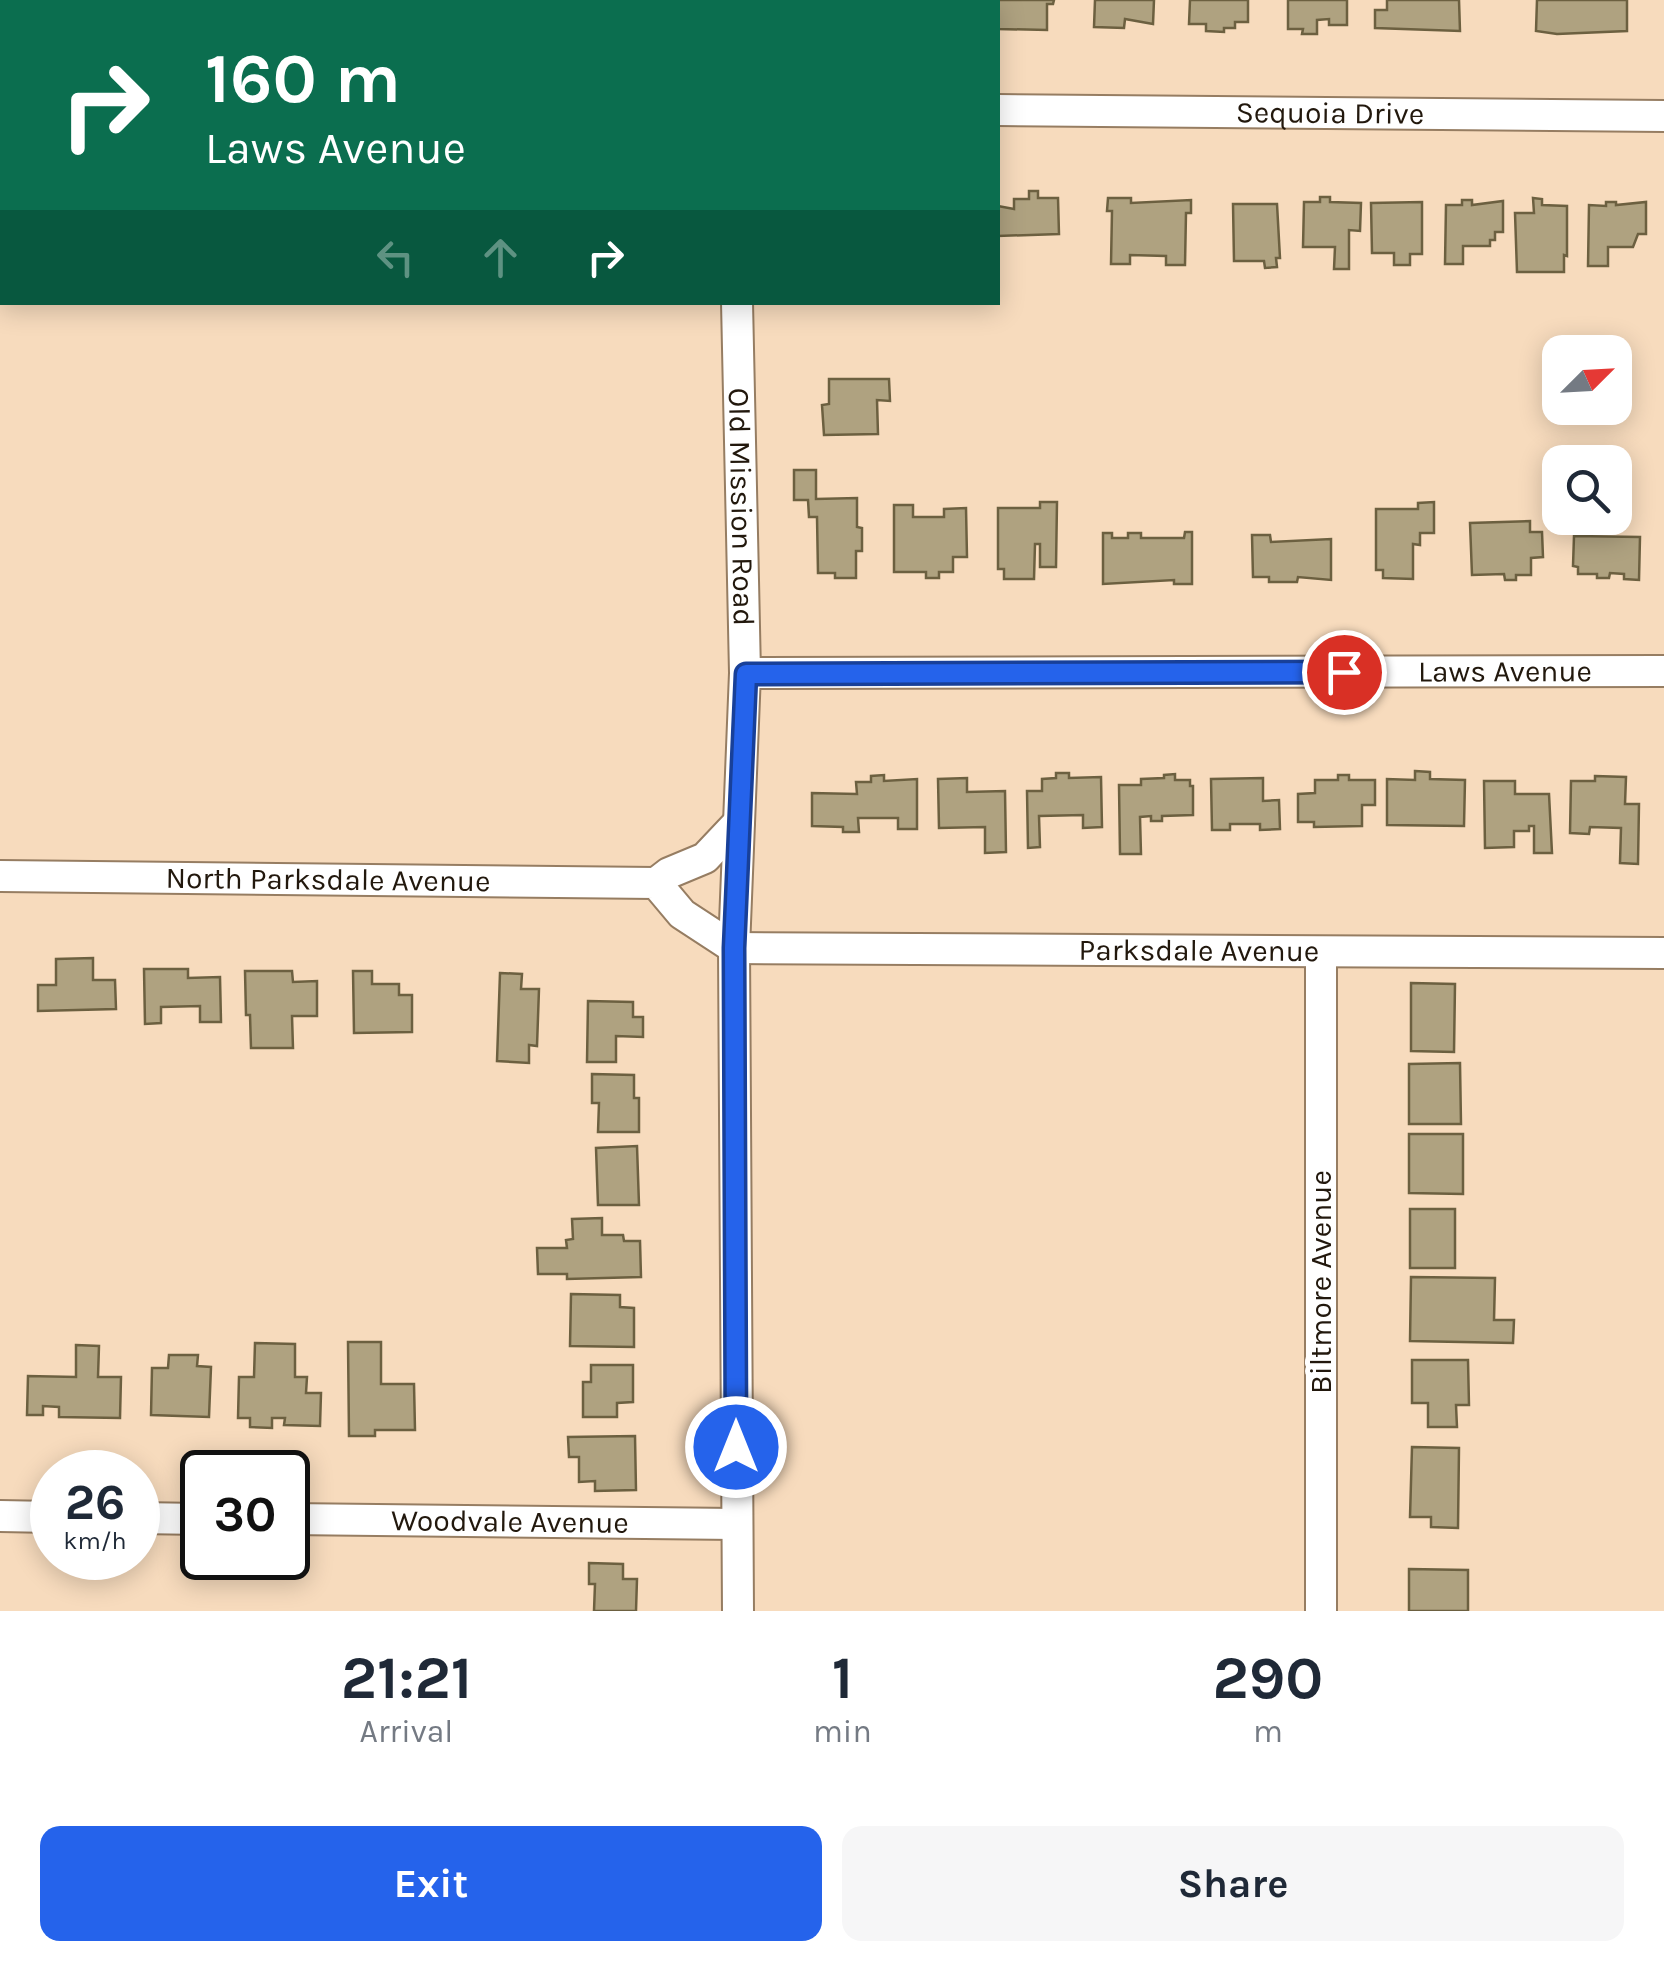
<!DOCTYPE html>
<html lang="en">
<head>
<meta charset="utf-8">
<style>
  body { margin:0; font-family:Karla,sans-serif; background:#f6f6f7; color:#1f2937; height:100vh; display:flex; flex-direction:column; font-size:38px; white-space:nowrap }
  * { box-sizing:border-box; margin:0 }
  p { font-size:32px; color:#747a83 }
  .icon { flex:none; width:55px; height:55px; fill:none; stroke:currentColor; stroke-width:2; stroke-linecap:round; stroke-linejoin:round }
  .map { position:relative; height:1611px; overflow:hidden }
  .panel { display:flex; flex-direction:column; background:#fff; flex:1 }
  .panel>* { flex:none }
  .hud { position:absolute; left:0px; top:0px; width:1000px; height:305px; box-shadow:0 5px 25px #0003; background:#0b6e4f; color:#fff; overflow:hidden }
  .needle { width:65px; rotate:66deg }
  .fabs { position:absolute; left:1542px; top:335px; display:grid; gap:20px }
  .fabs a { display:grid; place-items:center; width:90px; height:90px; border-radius:20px; background:#fff; box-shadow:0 5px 25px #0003; font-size:50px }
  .speed { position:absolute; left:30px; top:1450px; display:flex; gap:20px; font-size:50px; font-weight:700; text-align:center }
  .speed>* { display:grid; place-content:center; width:130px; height:130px; border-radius:50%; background:#fff; box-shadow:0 5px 25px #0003; line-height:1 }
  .speed small { font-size:25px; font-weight:400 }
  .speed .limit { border:5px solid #111; border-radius:15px; background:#fff; color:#111 }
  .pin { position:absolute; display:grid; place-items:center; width:85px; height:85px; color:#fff; margin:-42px; border:5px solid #fff; border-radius:50%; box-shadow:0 2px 10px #0007 }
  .me { position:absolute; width:110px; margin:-55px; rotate:0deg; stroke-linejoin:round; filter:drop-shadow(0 0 8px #0008) }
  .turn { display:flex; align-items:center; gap:35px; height:210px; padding:0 40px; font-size:45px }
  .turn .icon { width:130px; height:130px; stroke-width:2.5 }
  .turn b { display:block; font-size:70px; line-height:85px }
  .lanes { display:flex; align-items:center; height:95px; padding:0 40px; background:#0003; justify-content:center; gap:50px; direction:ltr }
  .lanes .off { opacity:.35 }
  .eta { display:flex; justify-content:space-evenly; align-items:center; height:170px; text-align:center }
  .eta b { font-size:60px; font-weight:700; line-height:70px }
  .cta { display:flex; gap:20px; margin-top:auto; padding:20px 40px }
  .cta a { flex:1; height:115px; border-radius:20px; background:#2563eb; color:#fff; font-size:40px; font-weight:700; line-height:115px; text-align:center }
  .cta a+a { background:#f6f6f7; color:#1f2937 }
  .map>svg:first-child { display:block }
  .building { fill:#afa280; stroke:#6c6040; stroke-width:2.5 }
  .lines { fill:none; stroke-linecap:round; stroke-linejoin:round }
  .minor-casing { stroke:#967d62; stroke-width:34 }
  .minor { stroke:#fff; stroke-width:30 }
  .route-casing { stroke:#184099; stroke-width:25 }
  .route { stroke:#2563eb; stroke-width:18 }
  .labels { text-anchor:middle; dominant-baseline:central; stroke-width:10; stroke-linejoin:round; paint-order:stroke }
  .street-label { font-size:30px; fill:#22180d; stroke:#fff }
</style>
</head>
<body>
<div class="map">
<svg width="1664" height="1611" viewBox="0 0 1664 1611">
  <rect width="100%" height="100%" fill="#f7dbbd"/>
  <path class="building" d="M970,0h84l-1,4h-6v26l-49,-1v-27z
    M1095,0h59l-1,24 -28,-5 -1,9 -30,-1z
    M1190,0h58v22h-13v6h-11v4l-18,-1v-7h-17z
    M1288,0h59v25h-18v-6l-12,1v14h-15l1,-5h-15z
    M1387,0h72l1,31 -85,-3v-18h12z
    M1537,0h90v31l-70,3 -21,-3z
    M1029,191h9v7h20l1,36 -61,2v-30l16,3v-10h15z
    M1320,197h10v5l31,1 -1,28 -11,-1v39h-15l1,-22h-32l1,-45h16z
    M1108,198h23v5l60,-3v13h-5l-1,52h-19v-9l-36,-1v9h-19l1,-53h-5z
    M1533,198l9,1v6l25,1v50l-3,-1v17h-47l-2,-59h19z
    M1462,200h10v5l31,-4v31h-8v8h-5v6h-27v18h-18l1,-59h16z
    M1422,202v52h-12v11h-16v-12h-22l-1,-50z
    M1606,202h10v3l30,-3v32h-8l-5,13h-25v19h-20l1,-61 17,1z
    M1233,204h44l3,54h-4l1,9 -12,1 -1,-7h-30z
    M829,379h60l1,22 -13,-1 1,34 -54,1 -2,-30 7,-1z
    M794,470h22v29l41,-1v29l5,1v23h-6v27h-21v-5h-17l-1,-56h-8l-1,-17h-14z
    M1040,502h17l-1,65h-16v-23h-5l-1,35h-30v-10h-6v-61h42z
    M1434,502v31h-14v12l-7,-1v35l-30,-1v-8h-7v-61h42v-6z
    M894,505h19v12h31v-8l22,-1 1,49h-14v15h-14v6h-13v-6h-32z
    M1530,521v11h12l1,25 -12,1v17h-15v5h-11l-1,-6 -32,1 -2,-52z
    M1185,532h7v52h-18v-4l-71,4v-51h9v5h16v-5h13v5h43z
    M1252,535h18l1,7 60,-3v41l-33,-3 -1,5h-28v-5h-16z
    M1574,536l66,1 -1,43 -15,-1v-5l-14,-1 -1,5h-12v-4h-19v-7l-5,-1z
    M1415,771l15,1v7l35,1 -1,46 -77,-1v-46l28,1z
    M1056,773h13v5l32,-1 1,50 -19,1v-13l-44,1 1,31 -12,1 -1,-57h15v-12l14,-1z
    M1175,774v6h15v6h3v29l-31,1v5h-11v-5l-11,1 1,37h-21l-1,-69h22v-6l23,-1v-3z
    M884,775v6l33,-2v50h-19v-11h-40l1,14h-16v-5l-31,-1v-33l45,1 -1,-12h15v-6z
    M1338,775h11v5h26v25h-13v21l-48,1v-5h-16v-28l17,-1v-13h23z
    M1595,776l31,1 -1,27h14l-1,60 -18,-1 1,-35 -31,-1 -1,7 -19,-1 1,-52h24z
    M967,778v14l38,-1 1,61 -21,1v-26l-46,1 -1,-49z
    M1263,778v23l16,-1 1,29 -20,1v-6h-30v6h-18l-1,-51z
    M1484,781h31v13h34l3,59h-18v-27h-5v5h-15v16l-29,1z
    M93,958v22h22l1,29 -78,2v-26h18v-26z
    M144,969h44v9l32,-1 1,45h-21v-16l-39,1v16l-16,1z
    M245,971h47l1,11 24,-1v35h-25l1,32h-42l-1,-33h-4z
    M353,971h19v13h27v11h13v37l-58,1z
    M500,973l22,1 -1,15h18l-2,57 -8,-1v18l-32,-2z
    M1411,983l44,1 -1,68 -43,-1z
    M588,1001l45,1v15h10v20l-27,-1v26h-29z
    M1460,1063l1,61h-52v-60z
    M592,1074l42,1v23h5v34h-41l1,-29h-7z
    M1409,1134h54v60l-54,-1z
    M637,1146l2,59h-41l-2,-57z
    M1410,1209h45v59h-45z
    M602,1218v17h21l1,6h16l1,36 -74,2v-5h-29l-1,-26h30l-1,-8 7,-1 -1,-20z
    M1411,1277l84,1 -1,42h20l-1,23 -103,-2z
    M571,1294l49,1v12l14,1v39l-64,-1z
    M348,1342h33v42h33l1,46h-40v6h-26z
    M255,1343l40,1v33h12l-1,16h15l-1,33 -36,-1 1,-7h-13v10l-22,-1v-9h-12l1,-41h15z
    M76,1345l23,1 -1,31h23l-1,41 -61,-1v-10l-16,-1v9h-16l1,-39 48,1z
    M169,1355h29l-1,11 14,1 -2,50 -58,-2 1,-47h16z
    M1412,1360h56l1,45h-13l1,22h-29v-24h-16z
    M591,1365h42v37l-16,1v14h-34v-35h8z
    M635,1436l1,54 -41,1v-10l-16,1v-25h-10l-1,-20z
    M1412,1447l47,1 -1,80 -27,-1v-10h-21z
    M589,1563l34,1v15h14l-1,32h-42l1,-27h-6z
    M1409,1569l59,1v41h-59z"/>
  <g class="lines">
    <g class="minor-casing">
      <g id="minor">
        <path d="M735,2v-2"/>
        <path d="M0,100h2"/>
        <path id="s1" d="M998,110l666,6"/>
        <path id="s2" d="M737,302l8,371 -11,275 4,663"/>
        <path id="s3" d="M745,673l919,-2"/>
        <path id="s4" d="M0,876l656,7 26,31 52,34"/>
        <path d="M656,883l13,-10 36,-15 34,-36"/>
        <path id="s5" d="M734,948l930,5"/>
        <path d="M1321,952v659"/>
        <path d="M0,1516l52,1"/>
        <path d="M138,1518l64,1"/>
        <path id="s6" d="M288,1519l448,5"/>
      </g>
    </g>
    <use href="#minor" class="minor"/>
  </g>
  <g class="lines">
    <g class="route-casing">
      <path id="route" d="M736,1447l-2,-499 12,-274 598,-2"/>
    </g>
    <use href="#route" class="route"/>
  </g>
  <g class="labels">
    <g class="street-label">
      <text stroke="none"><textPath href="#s1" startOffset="332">Sequoia Drive</textPath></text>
      <text stroke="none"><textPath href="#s2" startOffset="205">Old Mission Road</textPath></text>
      <text stroke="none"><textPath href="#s3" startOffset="760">Laws Avenue</textPath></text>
      <text stroke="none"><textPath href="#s4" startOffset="328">North Parksdale Avenue</textPath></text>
      <text stroke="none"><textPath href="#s5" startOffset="465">Parksdale Avenue</textPath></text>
      <text transform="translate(1321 1282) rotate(-90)">Biltmore Avenue</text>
      <text stroke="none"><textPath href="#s6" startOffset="222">Woodvale Avenue</textPath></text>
    </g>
  </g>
</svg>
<div class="fabs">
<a><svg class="needle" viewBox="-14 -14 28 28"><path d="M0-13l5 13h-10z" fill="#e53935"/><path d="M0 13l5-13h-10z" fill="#747a83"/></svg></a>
<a><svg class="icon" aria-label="search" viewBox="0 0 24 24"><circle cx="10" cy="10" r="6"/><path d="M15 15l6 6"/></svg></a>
</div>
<div class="speed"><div>26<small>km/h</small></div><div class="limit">30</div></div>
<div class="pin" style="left:1344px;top:672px;background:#d93025"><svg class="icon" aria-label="arrive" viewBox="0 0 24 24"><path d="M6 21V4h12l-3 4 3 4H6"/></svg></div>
<svg class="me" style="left:736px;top:1447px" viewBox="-20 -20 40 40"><circle r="17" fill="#2563eb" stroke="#fff" stroke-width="3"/><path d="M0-11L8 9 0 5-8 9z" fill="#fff"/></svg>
<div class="hud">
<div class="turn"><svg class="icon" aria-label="right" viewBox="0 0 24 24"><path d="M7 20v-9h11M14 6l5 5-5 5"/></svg><div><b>160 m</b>Laws Avenue</div></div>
<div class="lanes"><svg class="icon off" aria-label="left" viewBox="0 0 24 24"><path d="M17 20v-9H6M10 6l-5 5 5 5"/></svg><svg class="icon off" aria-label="ahead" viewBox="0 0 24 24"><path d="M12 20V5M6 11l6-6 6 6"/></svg><svg class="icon" aria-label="right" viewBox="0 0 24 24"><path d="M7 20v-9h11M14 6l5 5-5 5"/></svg></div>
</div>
</div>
<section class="panel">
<div class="eta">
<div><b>21:21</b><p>Arrival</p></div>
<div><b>1</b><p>min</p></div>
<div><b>290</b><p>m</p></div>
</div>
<div class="cta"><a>Exit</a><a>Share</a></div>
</section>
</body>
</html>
